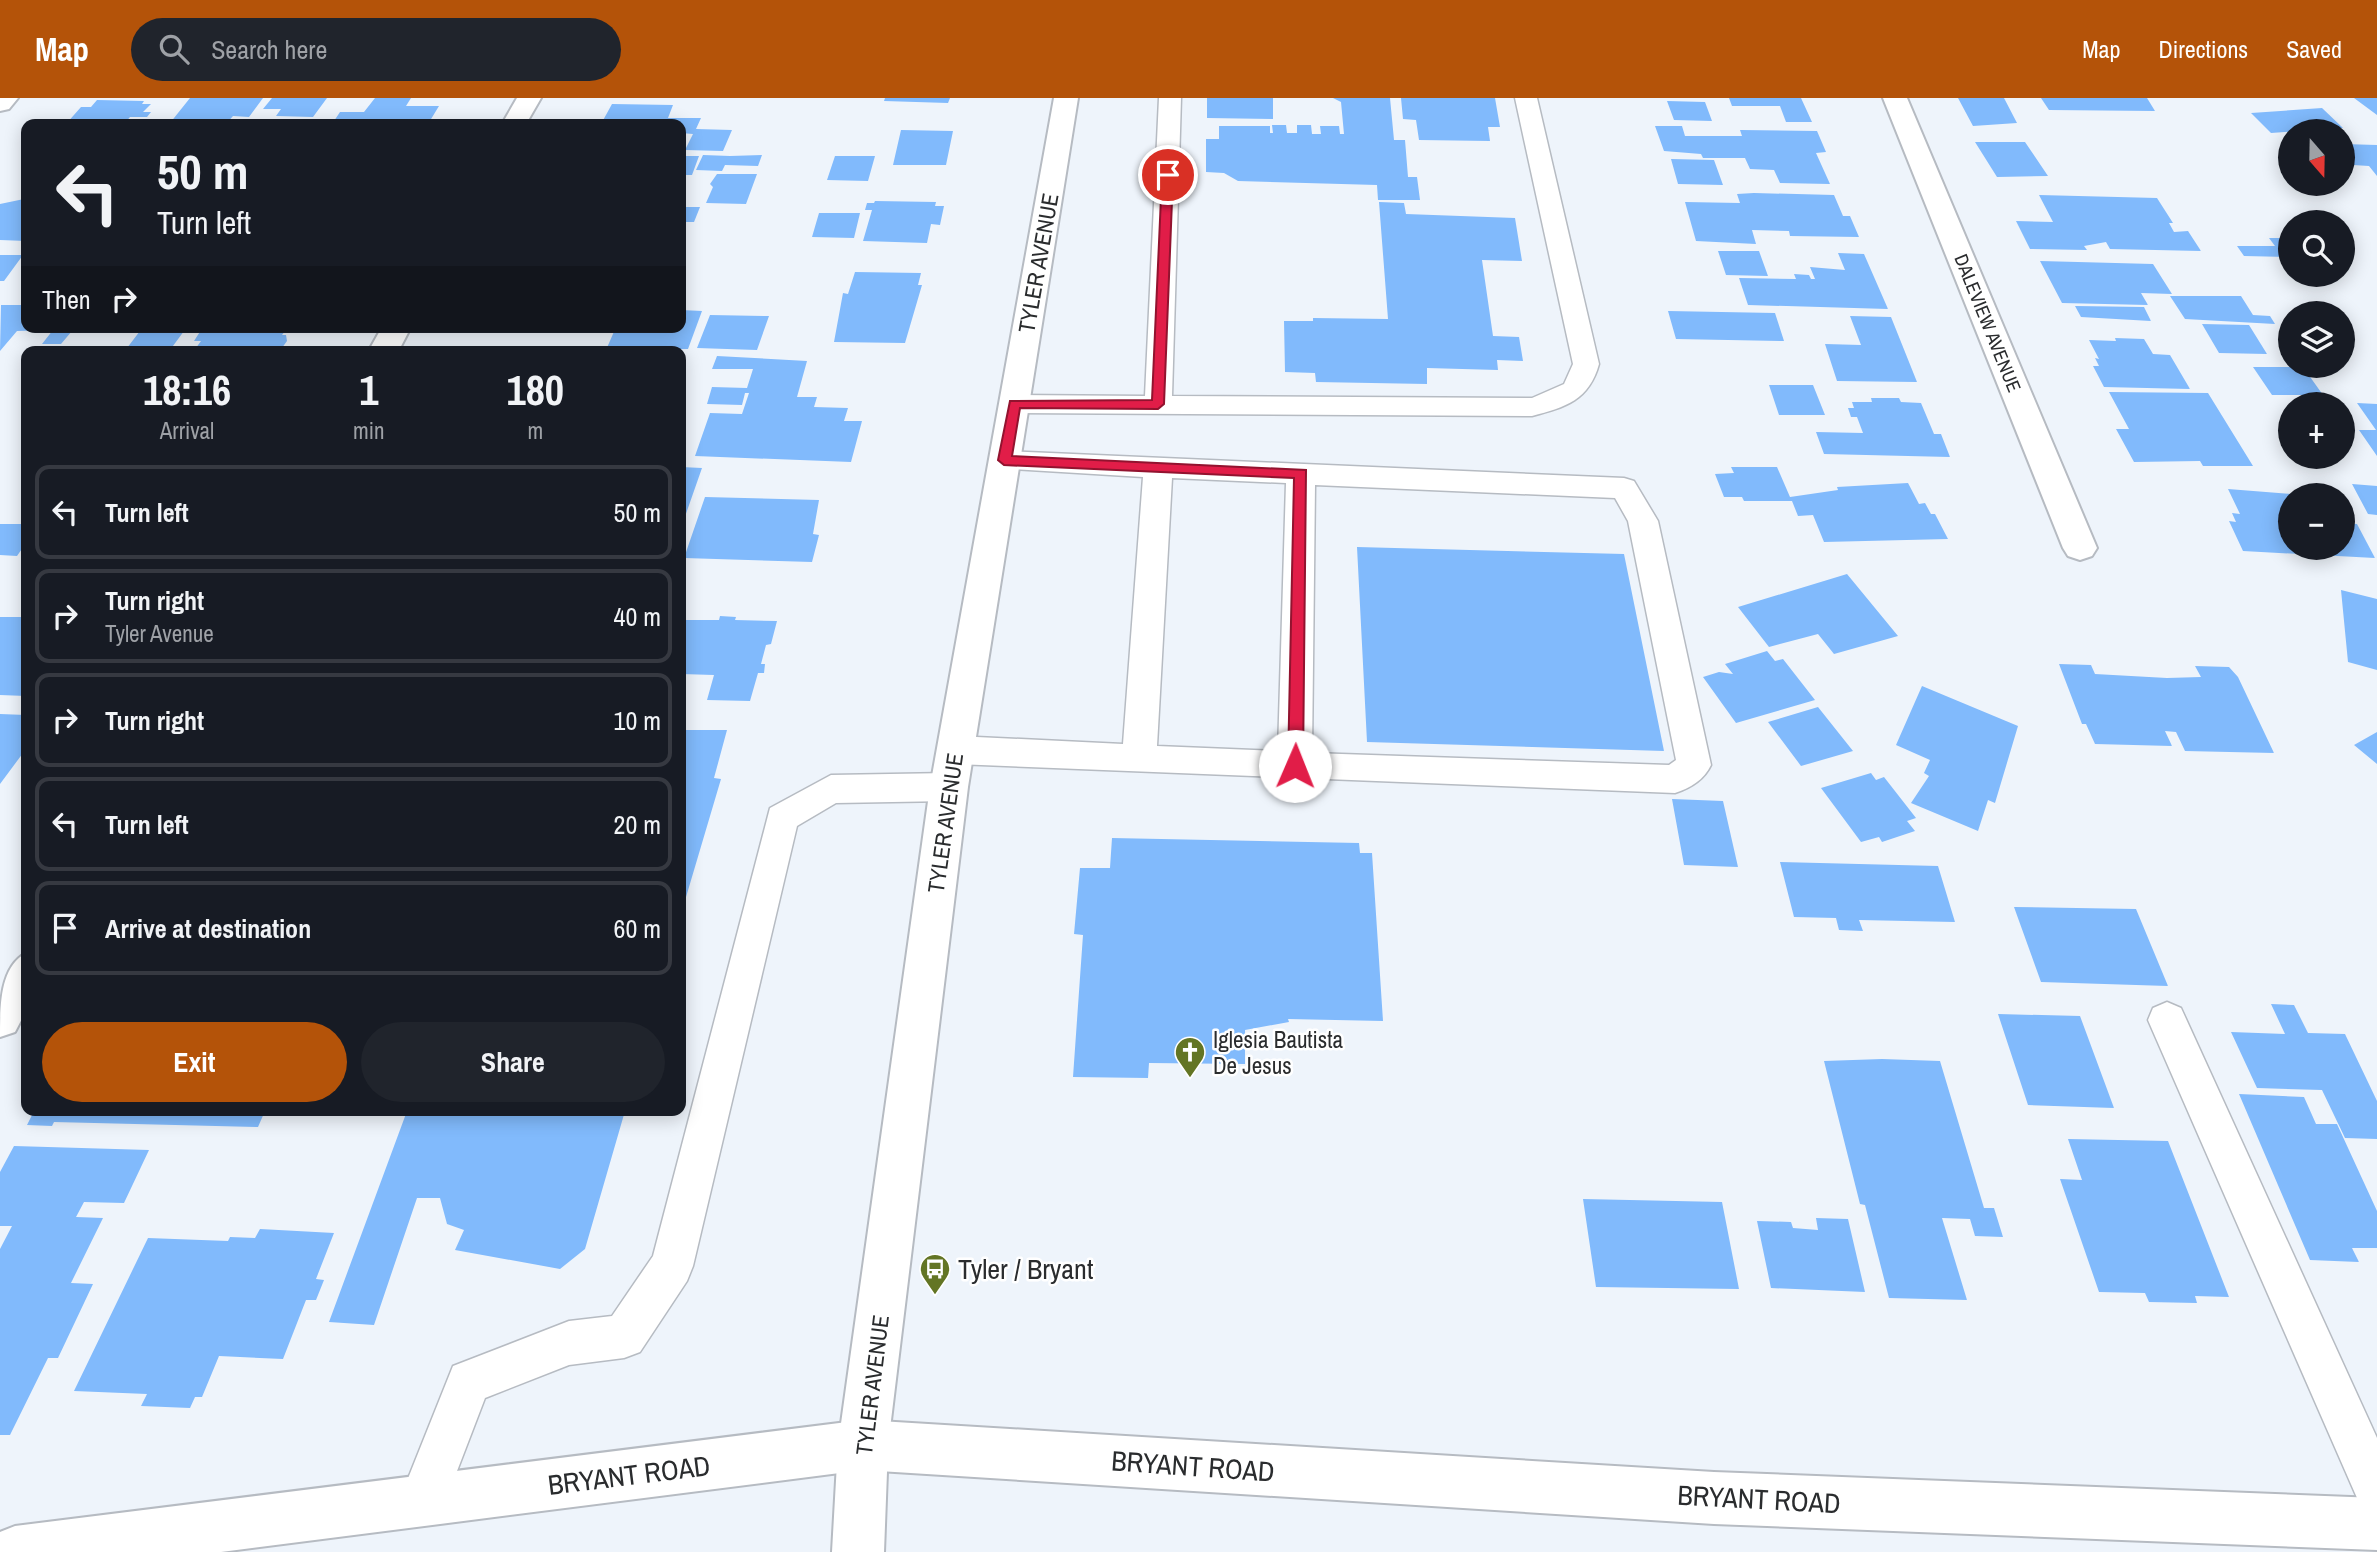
<!DOCTYPE html>
<html lang="en">
<head>
<meta charset="utf-8">
<style>
  body { margin:0; font-family:"Archivo Narrow",sans-serif; background:#20242c; color:#f1f3f6; height:100vh; display:flex; flex-direction:column; font-size:26px; white-space:nowrap }
  * { box-sizing:border-box; margin:0 }
  p { font-size:23px; color:#9ea1a6 }
  .icon { flex:none; width:38px; height:38px; fill:none; stroke:currentColor; stroke-width:2; stroke-linecap:round; stroke-linejoin:round }
  .map { position:relative; flex:1; overflow:hidden }
  .panel { position:absolute; left:21px; top:248px; width:665px; height:770px; display:flex; flex-direction:column; background:#171b24; border-radius:14px; box-shadow:0 4px 18px #0003 }
  .panel>* { flex:none }
  .top-card { position:absolute; left:21px; top:21px; width:665px; height:214px; border-radius:14px; box-shadow:0 4px 18px #0003; background:#171b24; color:#f1f3f6; overflow:hidden }
  .needle { width:46px; rotate:160deg }
  .tools { position:absolute; left:2278px; top:21px; display:grid; gap:14px }
  .tools a { display:grid; place-items:center; width:77px; height:77px; border-radius:50%; background:#171b24; box-shadow:0 4px 18px #0003; font-size:35px }
  .pin { position:absolute; display:grid; place-items:center; width:60px; height:60px; color:#fff; margin:-30px; border:4px solid #fff; border-radius:50%; box-shadow:0 2px 7px #0007 }
  .me { position:absolute; width:77px; margin:-38px; rotate:1deg; stroke-linejoin:round; filter:drop-shadow(0 0 5px #0008) }
  .turn { display:flex; align-items:center; gap:24px; height:147px; padding:0 21px; font-size:32px }
  .turn .icon { width:91px; height:91px; stroke-width:2.5 }
  .turn b { display:block; font-size:49px; line-height:60px }
  .then { display:flex; align-items:center; height:66px; padding:0 21px; background:#0003; gap:14px; font-size:26px }
  .eta { display:flex; justify-content:space-evenly; align-items:center; height:119px; text-align:center }
  .eta b { font-size:42px; font-weight:800; line-height:49px }
  .action { display:flex; gap:14px; margin-top:auto; padding:14px 21px }
  .action a { flex:1; height:80px; border-radius:42px; background:#b45309; color:#fff; font-size:28px; font-weight:800; line-height:80px; text-align:center }
  .action a+a { background:#20242c; color:#f1f3f6 }
  ul { padding:0; list-style:none }
  li { display:flex; align-items:center; gap:21px; height:94px; margin:0 14px 10px; padding:0 7px; border:4px solid #363941; border-radius:14px }
  li div { flex:1 }
  li b { display:block; font-size:26px }
  li em { font-style:normal }
  header { display:flex; align-items:center; gap:42px; box-sizing:border-box; height:98px; padding:0 35px; background:#b45309; color:#fff }
  header strong { font-size:33px }
  nav { display:flex; gap:38px; margin-inline-start:auto; font-size:24px }
  .search { width:490px; height:63px; background:#20242c; display:flex; align-items:center; gap:18px; box-sizing:border-box; padding:0 24px; border-radius:38px; color:#9ea1a6; font-size:26px }
  .map>svg:first-child { display:block }
  .building { fill:#81bafc }
  .lines { fill:none; stroke-linecap:round; stroke-linejoin:round }
  .service-casing { stroke:#b6bbc2; stroke-width:3 }
  .minor-casing { stroke:#b6bbc2; stroke-width:4 }
  .secondary-casing { stroke:#b6bbc2; stroke-width:4 }
  .service { fill:#fff; fill-rule:evenodd }
  .minor { fill:#fff; fill-rule:evenodd }
  .secondary { fill:#fff; fill-rule:evenodd }
  .route { fill:#e11d48; stroke:#92132f; stroke-width:2 }
  .labels { text-anchor:middle; dominant-baseline:central; stroke-width:5; stroke-linejoin:round; paint-order:stroke }
  .far-street-label { font-size:19px; fill:#2a2c2e; stroke:#fff }
  .street-label { font-size:23px; fill:#2a2c2e; stroke:#fff }
  .poi-label { font-size:23px; fill:#2a2c2e; stroke:#fff; text-anchor:start }
  .near-poi-label { font-size:28px; fill:#2a2c2e; stroke:#fff; text-anchor:start }
  .near-street-label { font-size:28px; fill:#2a2c2e; stroke:#fff }
</style>
</head>
<body>
<header>
<strong>Map</strong>
<div class="search"><svg class="icon" aria-label="search" viewBox="0 0 24 24"><circle cx="10" cy="10" r="6"/><path d="M15 15l6 6"/></svg>Search here</div>
<nav><a>Map</a><a>Directions</a><a>Saved</a></nav>
</header>
<div class="map">
<svg width="2377" height="1454" viewBox="0 0 2377 1454">
  <rect width="100%" height="100%" fill="#eef4fb"/>
  <path class="building" d="M190,0h73l-14,19 -16,-1 -7,8 -56,-1z
    M272,0h55l-14,19 -37,-1 5,-7h-18z
    M375,0h36l-5,8h33l-11,18h-96l8,-12h24z
    M885,0h65l-2,5 -64,-2z
    M1207,0h66v21l-66,-1z
    M1333,0h57l4,42h11l3,37h9l3,23h-42l-1,-15 -139,-4 -14,-8 -18,-1v-33h13v-13h51v7h3l-1,-8h14l1,8h10v-8h14l1,9h9l-1,-8h19l1,8h4l-3,-32z
    M1401,0h94l5,29h-12l2,14 -71,-1 -3,-20 -13,-1z
    M1729,0h72l11,24h-26l-6,-16h-48z
    M1958,0h46l13,25 -44,3z
    M2041,0h106l8,13 -106,-1z
    M2354,0h23v17z
    M97,2l47,1 -2,3h9l-8,8h8l-4,5h-17l-6,7h-58l15,-17h10z
    M1667,3l38,1 7,19 -38,-1z
    M612,6l61,1 -5,13h33l-5,11 36,1 -9,21 -38,-1 8,-16 -12,-1v-9h-80z
    M2322,10l21,20 -72,5 -20,-20z
    M1655,28h27l3,10h57l-2,-6 77,1 9,21 -10,1 14,31 -50,-1 -6,-13 -24,-1 -5,-11h-42l-2,-4 -37,-3z
    M901,32l52,1 -7,34h-53z
    M1975,44h50l23,34 -51,1z
    M2343,46l34,1v31l-8,-10 -16,-1 -10,-12z
    M703,57l27,1 32,-1 -4,11 -33,-1 -3,6 -26,-1z
    M681,58h18l-7,19h-11z
    M835,58h40l-7,25 -41,-1z
    M1671,61l43,1 9,25 -45,-1z
    M717,76h40l-11,30 -40,-1 7,-16 -3,-3z
    M1754,95l80,2 9,21h7l9,21 -69,-1 -1,-5 -37,-1 4,14 -60,-3 -11,-39 55,1 -3,-9z
    M2039,97l118,3 16,25h-4l5,9 14,-1 13,20 -91,-2 -4,-7 -22,4 3,4 -57,-1 -14,-28 37,1z
    M24,101h2v42l-26,-1v-36z
    M875,103l61,1 -1,4h9l-4,19 -9,-1 -4,19 -64,-2 9,-31h-7l2,-7h7z
    M1379,104l25,1 2,11 109,4 7,43 -40,-1 11,76 26,1 4,24 -26,-1 1,10 -71,-2v16l-111,-2 -1,-9 -30,-1 -1,-51h29v-3l75,1z
    M681,109h19l-6,15h-13z
    M819,115h41l-6,25 -42,-1z
    M2269,140h17l5,7v12l-47,-1 -7,-10h38z
    M1718,153h41l9,25 -42,-1z
    M1838,155l26,1 24,55 -140,-4 -9,-27 57,1 -2,-5 15,1 2,4h4l-5,-12 35,3z
    M0,157h23l-19,26h-4z
    M2040,163l113,3 19,30 -31,-1 7,12 -86,-2z
    M855,174l66,1 -3,12h4l-17,58 -71,-1 9,-49 5,1z
    M2170,198h71l12,19 17,1 5,8 -90,-5z
    M1,207h25v22h63l-3,5 -14,-1 -11,13h-19l11,-14 -36,1 -17,20z
    M2075,208l69,1 7,14 -70,-4z
    M681,212l21,1 -14,38 -82,1 10,-23h65z
    M1668,213l107,2 9,28 -108,-2z
    M710,217l59,1 -12,34 -60,-2z
    M1850,218l41,1 26,65 -80,-1 -12,-37 36,1z
    M2202,226l47,1 18,29 -48,-1z
    M143,229h44l-17,23 -43,-2z
    M203,229h85l-6,8h4l1,6 -8,11h-86l8,-11h-7z
    M510,229h79l-2,5 -78,-2z
    M2115,240l29,1 9,15 17,1 20,34 -86,-2 -11,-21h6l-4,-8 4,1 -10,-19 27,1z
    M717,258l90,5 -10,36h20l-3,10 34,1 -4,13h18l-11,41 -156,-6 15,-43 32,1 7,-21h-4l-3,12 -35,-1 5,-17 35,1 6,-19h-41z
    M2253,269h50l20,28h-51z
    M1769,287h44l12,30h-46z
    M2109,294l99,1 45,73h-50l-3,-5 -66,1 -18,-33h13z
    M1871,300h28l2,4 20,1 13,31h7l9,23 -126,-3 -8,-22 47,1 -6,-16h-6l-3,-9h6l-2,-6h20z
    M2357,305l20,1v52l-18,-26h17z
    M681,369l21,1 -21,60z
    M1731,369h46l13,30 48,-7 -1,-3 71,-4 11,21 6,-1 6,11h4l13,25 -124,3 -11,-27 -15,1 -6,-15h-48l-2,-4h-18l-9,-23 19,-1z
    M2352,386l25,2v29l-9,-1z
    M2228,391l63,5v54h52v-25l14,1 18,34 -132,-7 -14,-30 7,1 -4,-9 8,1z
    M705,399l114,3 -6,34 6,1 -7,27 -128,-4z
    M0,426h26v19l-9,13 -17,-1z
    M1357,449l267,7 40,197 -297,-9z
    M1847,476l51,62 -64,18 -16,-20 -49,13 -31,-40z
    M2341,492l36,9v71l-29,-8z
    M720,518l16,1 -1,3 42,1 -6,23 -5,1 -5,19h4l-1,9h-6l-8,28 -43,-1 7,-25 -33,-1v-54h38z
    M0,519h26v79l-26,-1z
    M1767,553l8,10 8,-2 32,41 -79,23 -33,-46 16,-5 14,2 -8,-10z
    M2059,566l32,1 4,9 72,4 34,-1 -6,-11 34,1 9,10 36,76 -89,-2 -9,-19 -11,-1 7,15 -77,-2 -9,-20h-4z
    M1922,588l96,40 -23,77 -7,-3 -10,31 -67,-28 18,-27 -5,-3 6,-13 -34,-15z
    M1818,609l35,44 -52,15 -33,-44z
    M0,616l26,1v34l-26,35z
    M681,632h46l-13,48 7,1 -40,135z
    M2377,634v32l-23,-19z
    M1871,675l5,7 8,-3 32,41 -9,3 8,10 -33,11 -3,-5 -18,5 -40,-54z
    M1672,701l51,2 15,66 -54,-2z
    M1112,740l247,5 1,10h12l11,168 -95,-2 1,3 -44,8v34l-96,-1 -1,15 -75,-1 10,-142 -9,-1 6,-66h30z
    M1780,764l158,4 17,56 -96,-2 4,11 -24,-1 -3,-12 -42,-1z
    M2014,809l122,2 32,77 -127,-4z
    M2271,906l23,1 14,28 37,1 32,67v38l-32,-1 -23,-48 -65,-2 -26,-56 54,2z
    M1998,916l82,2 34,92 -86,-3z
    M1882,961l58,2 44,147h10l9,29 -28,-1 -5,-17 -28,-1 25,82 -78,-2 -24,-93 -5,-1 -36,-143z
    M2239,996l65,3 12,27h21l40,87v37h-25l7,14 -49,-2z
    M34,1013h231l-7,16 -204,-5 -2,4 -25,-1z
    M407,1013h218l-40,138 -25,20 -105,-19 9,-20 -17,-6 -7,-26h-23l-43,127 -45,-3z
    M2068,1041l100,2 61,156 -34,-1 2,7 -48,-1 -4,-9 -46,-1 -39,-113 22,1z
    M14,1048l135,4 -25,53 -40,-1 -8,15 27,1 -32,65 22,1 -35,74h-10l-38,77h-10v-186l12,-23h-12v-54z
    M1583,1101l139,3 17,87 -143,-2z
    M1816,1120l32,1 17,73 -94,-4 -14,-67 34,1 2,6 25,2z
    M260,1131l74,4 -18,46 8,1 -8,20h-10l-23,59 -64,-3 -17,41h-7l-5,11 -49,-2 6,-12 -73,-3 74,-153 80,3 2,-4 25,1z"/>
  <g class="lines">
    <g class="service-casing">
      <path id="service" d="M1159,0h22l-9,298 360,2 32,-14 9,-20 -58,-266h22l62,266c-10,36 -33,43 -67,52l-518,-3 -10,-3 -4,-6 4,-6 10,-3 131,1z
        M1004,353l620,27 10,3 24,40 53,244c-7,15 -21,23 -36,28l-719,-29 -12,-4 -5,-10 5,-10 12,-4 167,8 20,-267 -149,-9 -4,-7 4,-7zM1172,380l114,5 -8,268 -121,-5zM1315,387l300,13 13,23 48,239 -7,5 -357,-12z
        M949,675l12,4 5,10 -5,10 -12,4 -113,2 -39,23 -104,440 -6,15 -47,71 -16,6 -55,7 -84,33 -46,120 -17,6 -17,-6 -6,-17 54,-135 116,-45 43,-5 41,-60 117,-448 61,-33z
        M2167,904l14,6 196,430v76l-16,-7 -213,-487 5,-12z"/>
    </g>
    <g class="minor-casing">
      <path id="minor" d="M0,0h18l-9,11 -9,2z
        M517,0h24l-15,26h-24z
        M1883,0h24l190,450 -5,8 -12,4 -12,-4 -5,-8z
        M382,229h29l-13,25h-30z
        M26,855v58l-11,21 -15,5c0,-32 0,-70 26,-84z
        M863,1322l851,52 663,26v52l-663,-26 -851,-54 -642,82h-221v-20l15,-6z"/>
    </g>
    <g class="secondary-casing">
      <path id="secondary" d="M1054,0h24l-110,689 -80,658 -4,107h-52l6,-107 92,-658z"/>
    </g>
    <use href="#service" class="service"/>
    <use href="#minor" class="minor"/>
    <use href="#secondary" class="secondary"/>
  </g>
  <path class="route" d="M1168,74l5,3 -9,229 -6,5 -138,-1 -8,48 294,14 -3,296 -8,6 -7,-6 6,-288 -290,-13 -6,-5 12,-59 142,-1 10,-225z"/>
  <defs>
    <g id="church-pin" transform="scale(1.575)"><path d="M0 17L-7.5 6A9.5 9.5 0 1 1 7.5 6Z" fill="#637524" stroke="#fff"/><path d="M-1.2-6h2.4v3.5h3.3v2.4h-3.3V6h-2.4V-.1h-3.3v-2.4h3.3Z" fill="#fff"/></g>
    <g id="bus-pin" transform="scale(1.575)"><path d="M0 17L-7.5 6A9.5 9.5 0 1 1 7.5 6Z" fill="#637524" stroke="#fff"/><path d="M-5-6H5V4H4V6H2V4H-2V6H-4V4H-5ZM-3.5-4V0h7V-4ZM-3.5 1.2v1.5H-2V1.2ZM2 1.2v1.5H3.5V1.2Z" fill="#fff"/></g>
  </defs>
  <g fill-rule="evenodd">
    <use href="#church-pin" x="1190" y="954"/>
    <use href="#bus-pin" x="935" y="1171"/>
  </g>
  <g class="labels">
    <g class="far-street-label">
      <text transform="translate(1988 225) rotate(68)">DALEVIEW AVENUE</text>
    </g>
    <g class="street-label">
      <text transform="translate(1038 165) rotate(-80)">TYLER AVENUE</text>
      <text transform="translate(945 725) rotate(-82)">TYLER AVENUE</text>
      <text transform="translate(872 1287) rotate(-83)">TYLER AVENUE</text>
    </g>
    <g class="poi-label">
      <text x="1213" y="941">Iglesia Bautista<tspan x="1213" dy="26">De Jesus</tspan></text>
    </g>
    <g class="near-poi-label">
      <text x="958" y="1171">Tyler / Bryant</text>
    </g>
    <g class="near-street-label">
      <text transform="translate(1193 1368) rotate(4)">BRYANT ROAD</text>
      <text transform="translate(629 1377) rotate(-7)">BRYANT ROAD</text>
      <text transform="translate(1759 1401) rotate(3)">BRYANT ROAD</text>
    </g>
  </g>
</svg>
<div class="tools">
<a><svg class="needle" viewBox="-14 -14 28 28"><path d="M0-13l5 13h-10z" fill="#e53935"/><path d="M0 13l5-13h-10z" fill="#9ea1a6"/></svg></a>
<a><svg class="icon" aria-label="search" viewBox="0 0 24 24"><circle cx="10" cy="10" r="6"/><path d="M15 15l6 6"/></svg></a>
<a><svg class="icon" aria-label="layers" viewBox="0 0 24 24"><path d="M12 4l9 5-9 5-9-5zM3 14l9 5 9-5"/></svg></a>
<a>+</a>
<a>−</a>
</div>
<div class="pin" style="left:1168px;top:77px;background:#d93025"><svg class="icon" aria-label="arrive" viewBox="0 0 24 24"><path d="M6 21V4h12l-3 4 3 4H6"/></svg></div>
<svg class="me" style="left:1295px;top:668px" viewBox="-20 -20 40 40"><circle r="19" fill="#fff"/><path d="M0-13L10 11 0 6-10 11z" fill="#e11d48"/></svg>
<div class="top-card">
<div class="turn"><svg class="icon" aria-label="left" viewBox="0 0 24 24"><path d="M17 20v-9H6M10 6l-5 5 5 5"/></svg><div><b>50 m</b>Turn left</div></div>
<div class="then">Then<svg class="icon" aria-label="right" viewBox="0 0 24 24"><path d="M7 20v-9h11M14 6l5 5-5 5"/></svg></div>
</div>
<section class="panel">
<div class="eta">
<div><b>18:16</b><p>Arrival</p></div>
<div><b>1</b><p>min</p></div>
<div><b>180</b><p>m</p></div>
</div>
<ul>
<li><svg class="icon" aria-label="left" viewBox="0 0 24 24"><path d="M17 20v-9H6M10 6l-5 5 5 5"/></svg><div><b>Turn left</b></div><em>50 m</em></li>
<li><svg class="icon" aria-label="right" viewBox="0 0 24 24"><path d="M7 20v-9h11M14 6l5 5-5 5"/></svg><div><b>Turn right</b><p>Tyler Avenue</p></div><em>40 m</em></li>
<li><svg class="icon" aria-label="right" viewBox="0 0 24 24"><path d="M7 20v-9h11M14 6l5 5-5 5"/></svg><div><b>Turn right</b></div><em>10 m</em></li>
<li><svg class="icon" aria-label="left" viewBox="0 0 24 24"><path d="M17 20v-9H6M10 6l-5 5 5 5"/></svg><div><b>Turn left</b></div><em>20 m</em></li>
<li><svg class="icon" aria-label="arrive" viewBox="0 0 24 24"><path d="M6 21V4h12l-3 4 3 4H6"/></svg><div><b>Arrive at destination</b></div><em>60 m</em></li>
</ul>
<div class="action"><a>Exit</a><a>Share</a></div>
</section>
</div>
</body>
</html>
